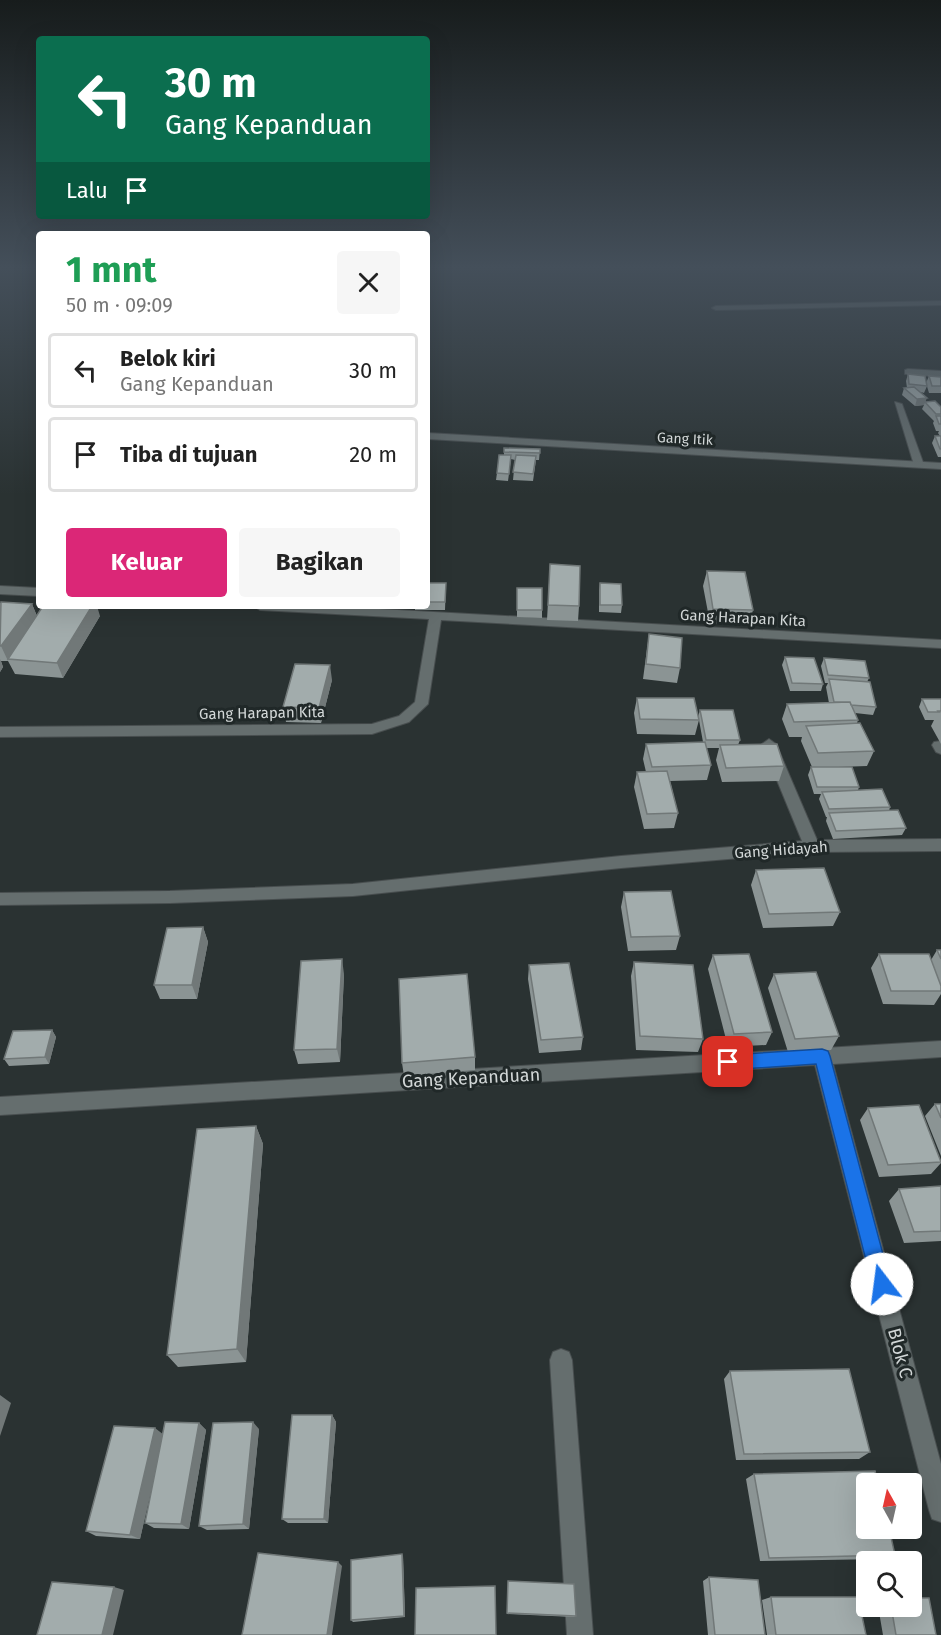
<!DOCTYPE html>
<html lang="id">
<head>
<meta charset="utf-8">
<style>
  body { margin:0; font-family:"Fira Sans",sans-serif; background:#f6f6f6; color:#222; height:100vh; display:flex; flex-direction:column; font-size:22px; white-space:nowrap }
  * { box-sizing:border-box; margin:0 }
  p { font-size:20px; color:#767676 }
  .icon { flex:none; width:33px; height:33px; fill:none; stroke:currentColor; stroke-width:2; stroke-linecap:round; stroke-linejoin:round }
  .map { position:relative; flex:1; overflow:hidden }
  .drawer { position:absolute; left:36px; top:231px; width:394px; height:378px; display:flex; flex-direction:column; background:#fff; border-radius:6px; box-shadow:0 6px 24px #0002 }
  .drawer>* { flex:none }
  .hud { position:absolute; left:36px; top:36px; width:394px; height:183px; border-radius:6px; box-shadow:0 6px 24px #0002; background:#0b6e4f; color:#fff; overflow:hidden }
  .needle { width:39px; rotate:352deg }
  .fabs { position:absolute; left:856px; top:1473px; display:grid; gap:12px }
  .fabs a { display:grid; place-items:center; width:66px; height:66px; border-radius:6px; background:#fff; box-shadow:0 6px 24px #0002; font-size:30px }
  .pin { position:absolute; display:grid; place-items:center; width:51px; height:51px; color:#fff; margin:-26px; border-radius:12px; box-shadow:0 3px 9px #0006 }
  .me { position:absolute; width:66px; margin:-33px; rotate:345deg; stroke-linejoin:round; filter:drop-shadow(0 0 4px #0008) }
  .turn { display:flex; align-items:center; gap:21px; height:126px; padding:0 30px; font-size:27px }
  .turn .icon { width:78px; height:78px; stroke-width:2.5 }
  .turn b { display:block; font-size:42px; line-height:51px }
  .then { display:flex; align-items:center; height:57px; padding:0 30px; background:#0003; gap:12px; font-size:22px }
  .round { display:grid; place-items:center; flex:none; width:63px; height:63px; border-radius:6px; background:#f6f6f6 }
  .headline { display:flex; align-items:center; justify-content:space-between; height:102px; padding:0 30px }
  h1 { font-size:36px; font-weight:700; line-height:45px; color:#1e9e55 }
  .cta { display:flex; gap:12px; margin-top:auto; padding:12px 30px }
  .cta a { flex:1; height:69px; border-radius:6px; background:#db2777; color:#fff; font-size:24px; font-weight:700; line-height:69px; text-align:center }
  .cta a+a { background:#f6f6f6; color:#222 }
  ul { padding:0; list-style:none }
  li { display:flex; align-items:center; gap:18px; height:75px; margin:0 12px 9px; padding:0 18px; border:3px solid #e0e0e0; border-radius:6px }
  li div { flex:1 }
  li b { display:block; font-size:22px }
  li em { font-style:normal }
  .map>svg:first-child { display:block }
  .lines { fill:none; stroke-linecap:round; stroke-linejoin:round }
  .service-casing { stroke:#484e4f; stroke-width:2 }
  .minor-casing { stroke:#484e4f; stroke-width:2 }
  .service { fill:#656e6e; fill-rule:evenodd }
  .minor { fill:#656e6e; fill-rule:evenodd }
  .wall { fill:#8b9494 }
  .shaded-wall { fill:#717878 }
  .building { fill:#a2acac; stroke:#717878; stroke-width:1.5 }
  .route { fill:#1a73e8; stroke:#114b97; stroke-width:1.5 }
  .labels { text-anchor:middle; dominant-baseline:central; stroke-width:6; stroke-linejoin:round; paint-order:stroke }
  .far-street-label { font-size:14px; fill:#d2d7d7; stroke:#202828 }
  .street-label { font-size:15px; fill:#d2d7d7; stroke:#202828 }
  .near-street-label { font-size:18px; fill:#d2d7d7; stroke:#202828 }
</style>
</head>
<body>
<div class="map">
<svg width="941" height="1635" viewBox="0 0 941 1635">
  <rect width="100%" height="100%" fill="#2a3232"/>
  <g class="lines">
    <g class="service-casing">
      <path id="service" d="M895,402l7,2 22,61 -2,2 -8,-2z"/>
    </g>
    <g class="minor-casing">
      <path id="minor" d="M941,301v4l-225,5 -4,-2 4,-2z
        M908,369l33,2v6l-36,-3v-4z
        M428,433l513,30v6l-513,-30z
        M0,586l39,2v8l-39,-2z
        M254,606h71l616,34v8l-500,-28 -13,84 -19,18 -37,12 -372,3v-10l372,-3 27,-8 16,-14 14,-83 -169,-9z
        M769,739l7,5 41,96 124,-1v12l-129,1 -191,16 -268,28 -183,7 -170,2v-12l170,-2 183,-7 268,-28 181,-15 -40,-97z
        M941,741v13l-5,-2 -4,-7 2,-3z
        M941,1041v16l-108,7 108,400v58l-9,-3 -3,-9 -114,-445 -815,50v-18z
        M561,1349l8,3 3,8 21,275h-26l-17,-275 3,-8z"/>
    </g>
    <use href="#service" class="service"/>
    <use href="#minor" class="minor"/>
  </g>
  <path class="wall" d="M908,374l19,12 -3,7 -3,-1 5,10 15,5v50h-3l-6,-14 3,-7h5l-2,-3 1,-2h-3l-3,-8 1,-2 -12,-12 2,-4 -9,1 -13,-11 2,-7h3l-1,-7z
    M929,376l12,1v16h-12l-3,-10z
    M504,448l36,1 -1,11h-3l-3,21 -20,-1 2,-20 -4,-1 -3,22 -12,-1 1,-7 7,-18z
    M550,564l29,42 -1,15 -31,-1z
    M707,571l46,39 -4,15 -39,-2 -7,-37z
    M428,583h18l-1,27h-30v-4h13z
    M600,583l22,22 -1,8 -22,-1v-22z
    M517,588l25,22v8l-25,-1z
    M0,603l32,1 5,12h63l-37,62 -48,-4 -7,-13h-7l2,6 -3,5z
    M649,634l31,34 -3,15 -34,-4z
    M785,657l38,27 -2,7h-31l-8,-26z
    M824,658l45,20 -2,4 9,25 -3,8 -18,-2 3,7 -1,3 17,28 -7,15 -29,1 21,20 -1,3 32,17 -1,4 17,17 -4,7 -69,4 -7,-18 1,-4h-1l-7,-18 2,-5h-7l-6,-19 3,-8h1l-11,-26 1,-4h-13l-7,-18 5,-15 42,-1 -3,-16 2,-4h-3l-4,-17z
    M332,680l-11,43 -35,-1 -3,-15z
    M637,698l61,19 2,-7 40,30 -2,5 46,21 -5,15 -57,1 -6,-22 3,-12h-13l5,17 -4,15 -37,1 8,32 -4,15 -30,1 -10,-42 3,-15h9l-3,-13 3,-15 57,-2 -4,-22 -4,15 -58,-1 -3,-21z
    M922,699h19v45l-10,-18 3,-6h-9l-6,-13z
    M756,870l84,42 -7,14 -70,2 -12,-43z
    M624,892l56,44 -4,14 -48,1 -7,-44z
    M203,927l5,15 -11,57h-37l-6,-14z
    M937,950h4v44l-7,11 -51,-1 -12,-36 8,-14 52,6z
    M713,955l59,77 -6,13 -38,2 -20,-78z
    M634,962l69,77 -5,13 -62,-2 -5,-74z
    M529,965l54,72 -2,13 -42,3 -11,-74z
    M344,974l-4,88 -42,2 -4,-14z
    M774,974l65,62 -8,14 -43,2 -20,-64z
    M52,1030l4,7 -7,27 -40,2 -5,-7z
    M475,1057v13l-71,6 -2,-13z
    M935,1104h6v52l-16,-40z
    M868,1108l73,53v2l-10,11 -52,3 -19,-57z
    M256,1126l7,18 -17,218 -68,5 -11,-12z
    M941,1186v55l-37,2 -15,-42 10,-12z
    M730,1371l140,81 -11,7 -123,1 -12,-81z
    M332,1415l4,7 -8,101h-40l-6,-4z
    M199,1423l7,7 -17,99 -35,-1 -9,-5 10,-51 -15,67 -44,-3 -10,-5 77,-97z
    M259,1429l-10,100 -42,1 -8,-4z
    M754,1474l141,81 -12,4 -123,2 -14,-82z
    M403,1556l2,61 -52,5 -2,-2z
    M709,1577l56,58h-57l-5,-54z
    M508,1581l68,35 -2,1 -67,-3z
    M771,1597l95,38h-99l-5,-35z
    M878,1606h34l24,29h-53z"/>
  <path class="shaded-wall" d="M927,398l-3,7 -9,1 2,-7z
    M32,604l6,15 -30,40v2l-7,-15z
    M92,606h5l3,10 -37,62 -6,-15z
    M0,659l3,8 -3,5z
    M330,665l2,15 -11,43 -2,-15z
    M203,927l5,15 -11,57 -5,-14z
    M342,959l2,15 -4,88 -3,-13z
    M52,1030l4,7 -7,27 -4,-7z
    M256,1126l7,18 -17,218 -9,-13z
    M0,1395l11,8 -11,33z
    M332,1415l4,7 -8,101 -4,-4z
    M253,1422l6,7 -10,100 -6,-5z
    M199,1423l7,7 -17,99 -8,-5z
    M155,1428l9,7 -24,104 -10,-4z
    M402,1554l1,2 2,61 -1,-1z
    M338,1562l4,4 -10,69h-5z
    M114,1587l10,3 -11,45h-11z"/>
  <path class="building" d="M908,374l17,2 2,10 -18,-2z
    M929,376l12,1v9h-9z
    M914,387l13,11 -10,1 -13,-11z
    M935,401l6,6v7h-5l-11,-12z
    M936,416h5v8h-2z
    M935,436h6v13h-1z
    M504,448l36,1v4l-36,-1z
    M499,455h12l-2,19 -12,-1z
    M516,455l20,1 -3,18 -20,-2z
    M550,564l30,2 -1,40 -31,-1z
    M707,571l38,1 8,38 -40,-1z
    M428,583h18l-1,19h-17z
    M600,583l21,1 1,21h-22z
    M517,588h25v22h-25z
    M1,602l31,2 -31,42h-1z
    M43,606h49l-35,57 -49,-4z
    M649,634l33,4 -2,30 -34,-4z
    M785,657l29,1 9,26 -31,-1z
    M824,658l41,3 4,17 -41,-3z
    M295,664l35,1 -11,43 -36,-1z
    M829,679l41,3 6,25 -25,-2 -1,-3h-16z
    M637,698h57l5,22 -59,-1z
    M922,699h19v12h-3l1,1h-11z
    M850,702l8,18 -64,2 -7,-18z
    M700,710h33l7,30h-34z
    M860,723l14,28 -56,2 -12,-27z
    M705,742l6,23 -59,2 -6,-23z
    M777,744l7,22 -58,2 -6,-23z
    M811,767h41l7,20h-42z
    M667,771l11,42 -31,1 -10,-42z
    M882,789l8,18 -61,2 -7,-17z
    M898,810l8,18 -70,3 -7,-18z
    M824,868l16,44 -71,2 -13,-44z
    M671,891l9,45 -49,1 -7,-45z
    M203,927l-11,58h-38l13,-57z
    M937,950h4v9z
    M749,954l23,78 -38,2 -21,-79z
    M879,954h50l12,32v5h-50z
    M342,959l-5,90 -43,1 7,-89z
    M634,962l59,3 10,74 -63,-3z
    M569,963l14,74 -42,3 -12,-75z
    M816,972l23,64 -44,3 -21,-65z
    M467,974l8,83 -73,6 -3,-84z
    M52,1030l-7,27 -41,2 9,-28z
    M935,1104h6v14z
    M919,1105l22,57 -53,3 -20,-57z
    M256,1126l-19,223 -70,6 30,-226z
    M941,1186v45l-27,1 -15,-43z
    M849,1369l21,83 -126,2 -14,-83z
    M292,1415h40l-8,104h-42z
    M165,1422l34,1 -18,101 -36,-1z
    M253,1422l-10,102 -44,2 14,-103z
    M114,1426l41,2 -25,107 -44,-4z
    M875,1471l3,13h-11v44h22l6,27 -126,3 -15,-84z
    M258,1553l80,9 -11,73h-85z
    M402,1554l2,62 -53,4v-60z
    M709,1577l49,3 7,55h-50z
    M508,1581l66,3 2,32 -69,-3z
    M52,1582l62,5 -12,48h-65z
    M495,1586l1,49h-81l1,-47z
    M771,1597h87l8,38h-90z
    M912,1598h17l7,37h-40l-5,-29h21z"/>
  <linearGradient id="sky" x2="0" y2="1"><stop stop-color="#171c1c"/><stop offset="0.54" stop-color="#444f5a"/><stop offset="1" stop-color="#444f5a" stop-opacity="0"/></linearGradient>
  <rect width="941" height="495" fill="url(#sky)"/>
  <path class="route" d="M822,1049l6,2 2,5 61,228 -3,6 -6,3 -7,-3 -3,-6 -56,-220 -88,6 -6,-2 -2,-6 2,-5 6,-2z"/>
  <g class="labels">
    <g class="far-street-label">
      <text transform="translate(685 439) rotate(3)">Gang Itik</text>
    </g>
    <g class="street-label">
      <text transform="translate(743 618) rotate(3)">Gang Harapan Kita</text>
      <text transform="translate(262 713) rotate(-1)">Gang Harapan Kita</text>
      <text transform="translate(781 850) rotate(-4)">Gang Hidayah</text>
    </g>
    <g class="near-street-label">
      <text transform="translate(471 1078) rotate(-3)">Gang Kepanduan</text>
      <text transform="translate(900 1353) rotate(75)">Blok C</text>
    </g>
  </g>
</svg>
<div class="fabs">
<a><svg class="needle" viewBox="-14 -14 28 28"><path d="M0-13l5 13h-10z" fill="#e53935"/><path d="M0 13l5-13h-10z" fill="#767676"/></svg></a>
<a><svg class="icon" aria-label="search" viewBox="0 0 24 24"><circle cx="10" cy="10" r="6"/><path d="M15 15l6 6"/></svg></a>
</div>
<div class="pin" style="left:728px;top:1062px;background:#d93025"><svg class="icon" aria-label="arrive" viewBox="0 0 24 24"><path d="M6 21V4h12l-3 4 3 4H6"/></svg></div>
<svg class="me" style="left:882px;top:1284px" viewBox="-20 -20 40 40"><circle r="19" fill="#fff"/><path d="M0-13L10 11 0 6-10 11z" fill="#1a73e8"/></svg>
<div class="hud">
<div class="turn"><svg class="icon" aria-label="left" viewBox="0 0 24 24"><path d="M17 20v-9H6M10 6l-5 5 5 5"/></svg><div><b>30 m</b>Gang Kepanduan</div></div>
<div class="then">Lalu<svg class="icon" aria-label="arrive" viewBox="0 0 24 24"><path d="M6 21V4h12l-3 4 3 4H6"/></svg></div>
</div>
<section class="drawer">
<div class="headline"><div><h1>1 mnt</h1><p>50 m · 09:09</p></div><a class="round"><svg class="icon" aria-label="close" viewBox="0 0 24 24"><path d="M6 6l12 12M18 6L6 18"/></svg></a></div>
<ul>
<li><svg class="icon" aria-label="left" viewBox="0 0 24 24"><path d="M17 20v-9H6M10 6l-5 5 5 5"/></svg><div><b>Belok kiri</b><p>Gang Kepanduan</p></div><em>30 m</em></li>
<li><svg class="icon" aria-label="arrive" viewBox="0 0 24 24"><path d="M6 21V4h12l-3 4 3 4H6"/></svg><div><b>Tiba di tujuan</b></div><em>20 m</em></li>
</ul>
<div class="cta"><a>Keluar</a><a>Bagikan</a></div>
</section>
</div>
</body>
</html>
